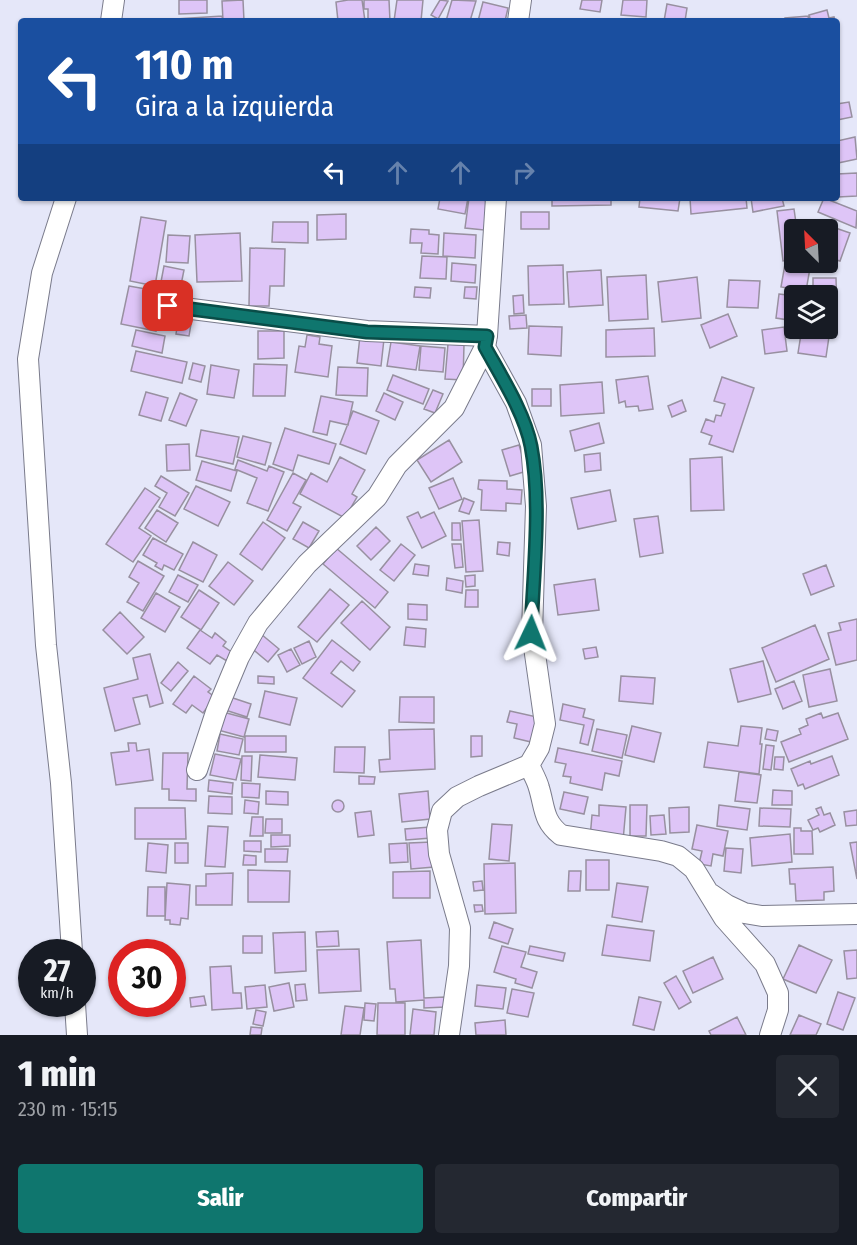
<!DOCTYPE html>
<html lang="es">
<head>
<meta charset="utf-8">
<style>
  body { margin:0; font-family:"Fira Sans Condensed",sans-serif; background:#242831; color:#f1f3f6; height:100vh; display:flex; flex-direction:column; font-size:22px; white-space:nowrap }
  * { box-sizing:border-box; margin:0 }
  p { font-size:20px; color:#9ea1a6 }
  .icon { flex:none; width:33px; height:33px; fill:none; stroke:currentColor; stroke-width:2; stroke-linecap:round; stroke-linejoin:round }
  .map { position:relative; height:1035px; overflow:hidden }
  .panel { display:flex; flex-direction:column; background:#171b24; flex:1 }
  .panel>* { flex:none }
  .banner { position:absolute; left:18px; top:18px; width:822px; height:183px; border-radius:6px; box-shadow:0 2px 4px #0004; background:#1a4fa0; color:#fff; overflow:hidden }
  .needle { width:39px; rotate:336deg }
  .controls { position:absolute; left:784px; top:219px; display:grid; gap:12px }
  .controls a { display:grid; place-items:center; width:54px; height:54px; border-radius:6px; background:#171b24; box-shadow:0 2px 4px #0004; font-size:30px }
  .speed { position:absolute; left:18px; top:939px; display:flex; gap:12px; font-size:30px; font-weight:700; text-align:center }
  .speed>* { display:grid; place-content:center; width:78px; height:78px; border-radius:50%; background:#171b24; box-shadow:0 2px 4px #0004; line-height:1 }
  .speed small { font-size:15px; font-weight:400 }
  .speed .limit { border:9px solid #d22; background:#fff; color:#111 }
  .pin { position:absolute; display:grid; place-items:center; width:51px; height:51px; color:#fff; margin:-26px; border-radius:12px; box-shadow:0 3px 9px #0006 }
  .me { position:absolute; width:66px; margin:-33px; rotate:2deg; stroke-linejoin:round; filter:drop-shadow(0 0 4px #0008) }
  .turn { display:flex; align-items:center; gap:21px; height:126px; padding:0 18px; font-size:27px }
  .turn .icon { width:78px; height:78px; stroke-width:2.5 }
  .turn b { display:block; font-size:42px; line-height:51px }
  .lanes { display:flex; align-items:center; height:57px; padding:0 18px; background:#0003; justify-content:center; gap:30px; direction:ltr }
  .lanes .off { opacity:.35 }
  .round { display:grid; place-items:center; flex:none; width:63px; height:63px; border-radius:6px; background:#242831 }
  .summary { display:flex; align-items:center; justify-content:space-between; height:102px; padding:0 18px }
  h1 { font-size:36px; font-weight:800; line-height:45px }
  .action { display:flex; gap:12px; margin-top:auto; padding:12px 18px }
  .action a { flex:1; height:69px; border-radius:6px; background:#0f766e; color:#fff; font-size:24px; font-weight:800; line-height:69px; text-align:center }
  .action a+a { background:#242831; color:#f1f3f6 }
  .map>svg:first-child { display:block }
  .building { fill:#dec5f7; stroke:#9890a0; stroke-width:1.5 }
  .lines { fill:none; stroke-linecap:round; stroke-linejoin:round }
  .street-casing { stroke:#7a7b8b; stroke-width:22 }
  .street { stroke:#fff; stroke-width:20 }
  .route-casing { stroke:#0a4d48; stroke-width:15 }
  .route { stroke:#0f766e; stroke-width:10 }
</style>
</head>
<body>
<div class="map">
<svg width="857" height="1035" viewBox="0 0 857 1035">
  <rect width="100%" height="100%" fill="#e5e7f9"/>
  <path class="building" d="M179,0h28v13l-28,1z
    M243,0l1,21h-21l-1,-20z
    M348,0h14l3,21h-27l-2,-19z
    M364,0h25l1,21h-22v-12h-4z
    M397,0h26l-2,21h-27z
    M440,0l8,1 -10,18 -7,-4z
    M452,0l24,1 -6,20h-24z
    M582,0h20l-2,12 -20,-3z
    M623,0h24l-1,17 -25,-2z
    M483,2l25,6 -3,13h-27z
    M667,4l20,4 -2,13h-21z
    M827,10l2,8 5,-1 1,4h-24l-2,-6z
    M222,16l1,5h-47v-2z
    M808,16l1,5h-24v-3z
    M849,102l3,15 -15,3v-16z
    M855,137l2,22 -19,4 -1,-22z
    M857,173v23l-19,1 -1,-23z
    M440,198h28l-3,16 -27,-5z
    M469,198l19,3 -4,29 -19,-2z
    M552,198h59v7l-59,1z
    M640,198h40l-2,13 -39,-4z
    M690,198h56l1,10 -56,6z
    M751,198h31l2,8 -31,6z
    M824,198l33,13 -1,17 -38,-16z
    M794,209l3,21h-2v29l-12,2 -6,-50z
    M521,212h28v17h-28z
    M346,214v25l-29,1v-25z
    M141,217l25,4 -11,65 -25,-5z
    M273,222h35v21l-36,-1z
    M824,224l26,9 -10,28 -7,-2 -2,7 -10,-4h7v-32h-6z
    M411,229l18,1v4l10,1 -1,19 -17,-1 1,-10h-12z
    M240,233l2,48 -45,1 -2,-47z
    M444,233l32,2 -1,23 -32,-2z
    M168,235l22,1 -2,27 -22,-1z
    M250,248l35,1 -1,37h-14l-1,20h-20z
    M422,256l25,1 -1,22 -26,-1z
    M452,263l24,2 -1,18 -24,-2z
    M785,264l25,4 -4,23 -25,-4z
    M563,265l1,39 -35,1 -1,-39z
    M164,266l20,4 -4,20 -20,-3z
    M601,270l2,35 -34,2 -2,-35z
    M646,275l2,44 -39,2 -2,-44z
    M697,277l4,41 -39,4 -4,-40z
    M813,278h23l1,34 -9,1v-17h-15z
    M729,280l31,1 -2,27 -31,-1z
    M129,286l34,6 -7,39 -35,-7z
    M415,287l16,1 -1,10 -16,-1z
    M465,287h12l-1,12 -12,-1z
    M779,294l16,2v25l-19,-3z
    M523,295l1,18 -10,1 -1,-18z
    M728,314l9,22 -27,12 -9,-23z
    M179,315l13,3 -3,18 -13,-2z
    M526,315l1,13 -17,1 -1,-13z
    M828,322l3,1 -5,34 -28,-4 4,-25h26z
    M529,326l33,1 -1,29 -33,-2z
    M784,327l3,24 -22,3 -3,-24z
    M654,328l1,28 -49,1v-27z
    M136,330l29,6 -3,17 -30,-7z
    M258,331h26v27l-26,1z
    M307,335l13,2 -1,7 13,2 -4,31 -33,-5 4,-26 6,1z
    M360,336l24,3 -3,27 -24,-3z
    M391,342l29,4 -4,24 -29,-4z
    M448,344l16,1 -1,35 -18,-1z
    M421,346l24,2 -2,24 -24,-2z
    M136,351l51,11 -5,21 -51,-12z
    M193,363l12,3 -4,16 -12,-3z
    M254,364l33,1 -2,31h-32z
    M211,365l28,5 -5,28 -27,-4z
    M338,367l30,1 -1,28 -31,-1z
    M393,375l36,14 -6,15 -36,-14z
    M648,376l5,33 -14,2 -1,-5 -12,1 -1,-6 -6,2 -3,-23z
    M722,377l32,11 -21,64 -24,-8 3,-8 -11,-4 5,-13 8,3 2,-7 5,1 4,-12 -11,-3z
    M602,382l2,31 -43,3 -1,-31z
    M532,389h19v17h-19z
    M433,390l10,4 -8,19 -11,-4z
    M146,392l22,6 -7,23 -22,-6z
    M180,393l17,7 -11,26 -17,-6z
    M384,393l19,9 -8,18 -19,-9z
    M321,396l32,6 -5,23 -18,-4 -3,14 -14,-3z
    M682,400l4,11 -14,6 -4,-11z
    M353,411l26,10 -13,33 -26,-10z
    M599,423l5,20 -29,8 -5,-20z
    M285,428l51,16 -7,20 -31,-9 -5,16 -20,-7z
    M201,430l38,7 -6,27 -37,-8z
    M243,436l28,7 -6,22 -28,-8z
    M449,440l13,22 -31,20 -14,-22z
    M189,444l1,26 -23,1 -1,-26z
    M519,445l8,26 -17,5 -8,-26z
    M600,453l1,17 -16,2 -1,-17z
    M340,457l25,13 -13,24 5,3 -12,21 -45,-24 11,-21 16,9z
    M722,457l2,53 -33,1 -1,-52z
    M238,460l29,11 2,-5 15,6 -16,39 -21,-8 10,-25 -22,-9z
    M202,461l35,10 -6,20 -35,-11z
    M293,473l13,7 -13,23 8,4 -14,24 -20,-11z
    M161,476l28,17 -14,23 -16,-9 8,-14 -12,-7z
    M453,478l9,21 -23,10 -10,-21z
    M479,480l28,1v8l15,1 -1,14 -15,-1v8l-25,-1 1,-20 -4,-1z
    M196,486l34,16 -12,24 -34,-17z
    M145,488l15,10 -21,30 12,8 -18,26 -27,-18z
    M610,490l6,31 -38,8 -7,-31z
    M464,498l10,4 -5,12 -10,-3z
    M157,510l21,13 -12,19 -21,-14z
    M418,512l3,6 13,-6 12,24 -24,12 -15,-31z
    M658,516l5,37 -23,4 -6,-38z
    M479,520l4,51 -17,1 -4,-51z
    M263,522l22,16 -23,32 -22,-16z
    M303,522l16,9 -10,17 -16,-9z
    M452,523h8l1,17h-9z
    M376,527l14,14 -19,19 -14,-14z
    M153,538l30,16 -9,16 -10,-5 -2,5 -7,-4 2,-3 -14,-8z
    M193,542l24,13 -14,27 -24,-12z
    M498,542l12,1 -1,13 -12,-2z
    M401,544l14,11 -21,26 -14,-11z
    M452,544h9l2,23 -8,1z
    M336,548l52,44 -13,16 -52,-44z
    M138,561l26,15 -21,35 -16,-9 12,-19 -10,-6z
    M228,562l25,19 -19,24 -25,-19z
    M415,564l14,2 -1,10 -15,-2z
    M826,565l8,21 -23,9 -8,-21z
    M178,575l20,10 -10,17 -19,-10z
    M475,575v11l-9,1 -1,-11z
    M447,578l16,3 -1,12 -16,-3z
    M595,579l4,31 -41,5 -4,-30z
    M330,589l19,16 -32,37 -19,-15z
    M199,590l20,13 -18,27 -20,-13z
    M466,590h12v17h-13z
    M156,593l24,14 -15,25 -24,-14z
    M362,601l28,26 -20,23 -29,-27z
    M408,604l19,1v15l-19,-1z
    M120,612l24,25 -17,17 -24,-24z
    M857,619v41l-21,5 -8,-32 13,-3 -2,-7z
    M815,625l14,34 -53,23 -14,-34z
    M406,627l20,2 -1,18 -21,-2z
    M200,630l12,8 3,-5 11,9 -3,4 10,7 -6,8 -10,-6 -7,9 -23,-16z
    M261,634l18,15 -11,13 -18,-15z
    M332,640l28,22 -7,9 -12,-10 -10,12 24,18 -13,16 -39,-29z
    M309,641l7,16 -14,7 -8,-16z
    M596,647l2,10 -13,2 -2,-10z
    M291,649l9,16 -13,7 -9,-17z
    M150,654l13,49 -13,4 -3,-12 -14,3 7,26 -25,7 -11,-43 34,-9 -5,-21z
    M763,661l8,33 -33,8 -8,-33z
    M178,662l10,9 -17,20 -10,-8z
    M830,669l7,32 -28,6 -6,-32z
    M194,676l17,13 -3,3 7,5 -12,16 -11,-8 -6,8 -13,-9z
    M258,676l16,1v7l-16,-1z
    M621,676l34,2 -2,26 -34,-3z
    M794,681l8,20 -19,8 -8,-20z
    M265,691l32,7 -7,27 -31,-8z
    M227,696l24,8 -4,13 -25,-8z
    M400,697h34v26l-35,-1z
    M563,704l22,5 -2,8 11,3 -6,25 -8,-2 4,-18 -24,-5z
    M510,711l27,6 -6,25 -17,-4 3,-14 -10,-2z
    M223,712l26,7 -5,18 -26,-7z
    M821,713l2,5 15,-5 10,26 -59,23 -8,-20 20,-8 -2,-5 9,-4 -2,-6z
    M632,726l29,7 -7,29 -29,-7z
    M741,726l21,2 -2,16h2l-3,30 -55,-7 4,-25 30,4z
    M434,729l1,40 -55,3 -1,-12 11,-1 -1,-29z
    M597,729l30,6 -5,23 -30,-7z
    M767,729l11,2 -2,10 -11,-2z
    M220,734l23,5 -4,16 -22,-4z
    M245,736h41v16h-41z
    M471,736h11v20l-11,1z
    M128,743h8l1,8 12,-2 4,31 -37,5 -5,-32 18,-2z
    M766,745l8,1 -3,24 -8,-1z
    M335,747h30l-1,26 -30,-1z
    M558,748l64,13 -3,15 -14,-3 -3,17 -32,-7 1,-6 -8,-1 3,-12 -11,-2z
    M163,753h25l-1,36h9v12l-27,-1v-11h-7z
    M215,754l26,5 -5,21 -26,-5z
    M260,755l37,3 -2,22 -37,-3z
    M242,756h10l-1,25 -10,-1z
    M832,756l7,19 -34,14 -2,-5 -5,2 -7,-17 19,-8 1,3z
    M775,757h9l-1,13 -9,-1z
    M739,772l22,3 -4,28 -22,-2z
    M359,776l16,1 -1,7h-15z
    M209,780l24,3 -1,11 -24,-3z
    M242,783l18,1 -1,14 -17,-1z
    M773,790l19,1v14h-20z
    M266,791l22,1v13l-22,-1z
    M428,791l2,28 -28,3 -3,-28z
    M564,792l24,5 -4,17 -24,-5z
    M209,796l23,1v17l-24,-1z
    M332 806a6 6 0 1 1 12 0a6 6 0 1 1-12 0Z
    M245,800l14,2 -1,12 -14,-1z
    M599,805l27,2 -3,34 -33,-3 2,-23 7,1z
    M630,805h17l-1,31h-16z
    M719,805l31,4 -3,21 -30,-4z
    M689,807v25l-19,1 -1,-25z
    M821,807l3,8 6,-2 5,12 -15,7 -2,-4 -5,2 -5,-10 11,-5 -3,-6z
    M135,808h50l1,31h-51z
    M760,808l31,1 -1,18 -31,-1z
    M857,810v15l-11,1 -2,-14z
    M371,811l3,24 -16,2 -3,-24z
    M664,815l2,19 -15,1 -1,-19z
    M252,817h11v19h-13z
    M266,819h16v14h-17z
    M492,824l20,1 -3,36 -20,-2z
    M697,825l31,6 -5,25 -10,-2 -2,12 -12,-2 3,-13 -10,-2z
    M208,826l20,1 -3,40 -20,-1z
    M430,827l1,11 -25,2 -1,-11z
    M794,828h7v3h11l1,23h-19z
    M790,834l2,28 -40,4 -2,-28z
    M271,835h19v11l-19,1z
    M244,841h17v11l-17,-1z
    M432,842l2,25 -23,2 -2,-26z
    M857,842v37l-7,-36z
    M148,843l20,2 -2,28 -20,-2z
    M175,843h13v20h-13z
    M407,843l1,19 -18,1 -1,-19z
    M726,848l17,1 -2,24 -17,-2z
    M265,849h23l-1,13h-22z
    M244,855l12,1v9h-13z
    M586,860h23v30h-23z
    M515,863l1,50 -31,1 -1,-50z
    M833,867l1,24 -10,1v8l-28,1 -1,-17h-5l-1,-15z
    M248,870l42,1 -1,31h-41z
    M430,871v27h-37v-26z
    M569,871h12l-1,20h-12z
    M233,873l-1,32h-36v-19h10v-12z
    M482,881l1,9 -9,1 -1,-9z
    M167,883l23,2 -2,34 -7,-1 -1,7 -10,-1v-4h-5z
    M617,883l31,4 -6,35 -30,-5z
    M148,887h17v29h-18z
    M474,905h8l1,6 -8,1z
    M494,922l19,7 -5,15 -19,-6z
    M607,925l47,6 -4,30 -48,-6z
    M338,931l1,15 -22,1 -1,-15z
    M305,932l1,39 -31,2 -2,-40z
    M243,936h19v17h-19z
    M421,940l3,58 21,-1 1,10 -22,1v-8l-28,2 -1,-13h-5l-3,-47z
    M799,945l33,15 -16,33 -33,-14z
    M502,946l24,6 -5,15 16,5 -5,16 -17,-5 1,-4 -22,-7z
    M530,946l35,7 -2,8 -35,-7z
    M359,949l2,42 -42,2 -2,-43z
    M857,950v28l-10,1 -3,-28z
    M713,957l10,22 -30,14 -10,-22z
    M231,966l2,27h8l1,15 -30,2 -2,-43z
    M676,976l15,26 -12,7 -15,-26z
    M289,983l5,24 -20,4 -5,-24z
    M305,984l2,16 -11,1 -1,-16z
    M265,985l2,22 -20,2 -2,-22z
    M477,985l29,3 -3,21 -28,-3z
    M512,989l22,4 -6,24 -21,-4z
    M838,992l17,6 -12,32 -16,-6z
    M204,996l2,9 -15,2 -1,-9z
    M639,997l22,5 -7,28 -21,-5z
    M365,1003l11,1 -2,17 -10,-1z
    M378,1003h27v32h-28z
    M345,1006l19,2 -4,27h-19z
    M413,1009l23,3 -2,23h-24z
    M256,1010l10,2 -3,14 -10,-2z
    M799,1015l22,9 -5,11h-26z
    M737,1017l9,18h-35l-2,-4z
    M505,1020l1,15h-30l-1,-12z
    M251,1027l11,1 -1,7h-11z"/>
  <g class="lines">
    <g class="street-casing">
      <path id="street" d="M111,21l3,-21
        M518,21l3,-21
        M66,198l-24,75 -14,86 18,286 15,138 11,169
        M168,306l199,25 120,5
        M529,765c3,7 8,15 10,23 6,20 4,33 22,47l100,16 17,5 16,13 30,49 41,46 13,29v17l-8,25
        M197,770l19,-58 23,-55 19,-34 49,-59 70,-67 20,-32 57,-57 31,-61 2,-11 9,-138
        M711,894l16,11 17,8 18,3 95,-2
        M75,1004l2,31
        M449,1035l10,-69 1,-38 -21,-74 -2,-24 5,-19 15,-14 22,-11 50,-21 10,-17 6,-24 -13,-91 4,-127 -5,-61 -15,-42 -31,-56"/>
    </g>
    <use href="#street" class="street"/>
  </g>
  <g class="lines">
    <g class="route-casing">
      <path id="route" d="M168,306l199,26 120,4 -2,11c16,29 40,67 46,99 11,57 2,129 0,187"/>
    </g>
    <use href="#route" class="route"/>
  </g>
</svg>
<div class="controls">
<a><svg class="needle" viewBox="-14 -14 28 28"><path d="M0-13l5 13h-10z" fill="#e53935"/><path d="M0 13l5-13h-10z" fill="#9ea1a6"/></svg></a>
<a><svg class="icon" aria-label="layers" viewBox="0 0 24 24"><path d="M12 4l9 5-9 5-9-5zM3 14l9 5 9-5"/></svg></a>
</div>
<div class="speed"><div>27<small>km/h</small></div><div class="limit">30</div></div>
<div class="pin" style="left:168px;top:306px;background:#d93025"><svg class="icon" aria-label="arrive" viewBox="0 0 24 24"><path d="M6 21V4h12l-3 4 3 4H6"/></svg></div>
<svg class="me" style="left:531px;top:633px" viewBox="-20 -20 40 40"><path d="M0-17L14 15 0 8-14 15z" fill="#0f766e" stroke="#fff" stroke-width="4"/></svg>
<div class="banner">
<div class="turn"><svg class="icon" aria-label="left" viewBox="0 0 24 24"><path d="M17 20v-9H6M10 6l-5 5 5 5"/></svg><div><b>110 m</b>Gira a la izquierda</div></div>
<div class="lanes"><svg class="icon" aria-label="left" viewBox="0 0 24 24"><path d="M17 20v-9H6M10 6l-5 5 5 5"/></svg><svg class="icon off" aria-label="ahead" viewBox="0 0 24 24"><path d="M12 20V5M6 11l6-6 6 6"/></svg><svg class="icon off" aria-label="ahead" viewBox="0 0 24 24"><path d="M12 20V5M6 11l6-6 6 6"/></svg><svg class="icon off" aria-label="right" viewBox="0 0 24 24"><path d="M7 20v-9h11M14 6l5 5-5 5"/></svg></div>
</div>
</div>
<section class="panel">
<div class="summary"><div><h1>1 min</h1><p>230 m · 15:15</p></div><a class="round"><svg class="icon" aria-label="close" viewBox="0 0 24 24"><path d="M6 6l12 12M18 6L6 18"/></svg></a></div>
<div class="action"><a>Salir</a><a>Compartir</a></div>
</section>
</body>
</html>
